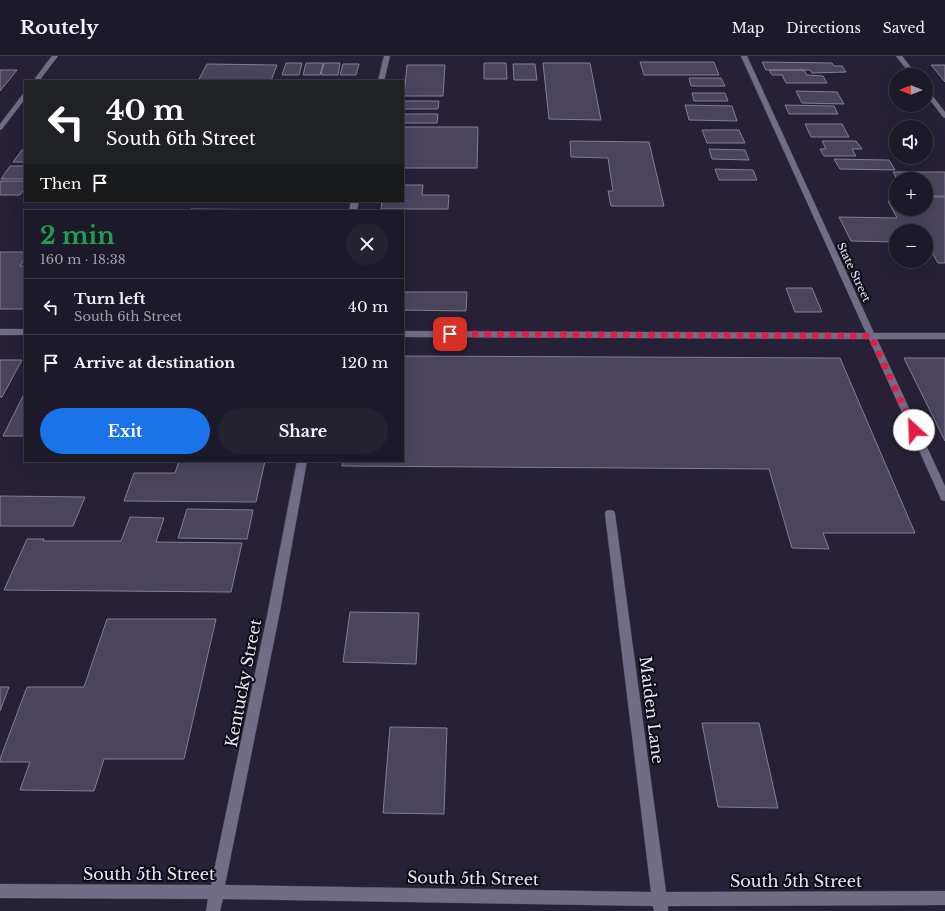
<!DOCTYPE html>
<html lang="en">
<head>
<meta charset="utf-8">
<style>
  body { margin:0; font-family:"Libre Baskerville",serif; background:#252230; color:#f1f3f6; height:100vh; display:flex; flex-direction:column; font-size:15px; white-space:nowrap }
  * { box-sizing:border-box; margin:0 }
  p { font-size:13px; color:#a0a0a8 }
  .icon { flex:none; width:22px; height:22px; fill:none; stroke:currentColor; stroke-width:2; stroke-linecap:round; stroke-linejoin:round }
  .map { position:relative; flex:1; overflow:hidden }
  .panel { position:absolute; left:24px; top:154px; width:380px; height:252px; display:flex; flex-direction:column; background:#1c1928; border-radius:0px; box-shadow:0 4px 16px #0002,0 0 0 1px #3a3845 }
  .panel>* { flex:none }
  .banner { position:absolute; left:24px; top:24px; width:380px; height:122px; border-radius:0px; box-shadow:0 4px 16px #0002,0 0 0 1px #3a3845; background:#202124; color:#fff; overflow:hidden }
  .needle { width:26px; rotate:270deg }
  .controls { position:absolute; left:889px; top:12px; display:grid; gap:8px }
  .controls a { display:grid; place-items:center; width:44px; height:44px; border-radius:50%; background:#1c1928; box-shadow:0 4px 16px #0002,0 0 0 1px #3a3845; font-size:20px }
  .pin { position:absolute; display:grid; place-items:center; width:34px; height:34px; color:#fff; margin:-17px; border-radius:8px; box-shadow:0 2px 6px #0006 }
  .me { position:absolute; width:44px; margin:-22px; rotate:335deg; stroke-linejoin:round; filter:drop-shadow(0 0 3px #0008) }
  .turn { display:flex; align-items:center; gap:14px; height:84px; padding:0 16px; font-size:18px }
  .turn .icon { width:52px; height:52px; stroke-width:2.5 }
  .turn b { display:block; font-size:28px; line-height:34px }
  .then { display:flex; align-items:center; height:38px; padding:0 16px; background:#0003; gap:8px; font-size:15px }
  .round { display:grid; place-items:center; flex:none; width:42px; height:42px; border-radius:21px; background:#252230 }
  .headline { display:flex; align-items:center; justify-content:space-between; height:68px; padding:0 16px }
  h1 { font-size:24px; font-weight:700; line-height:30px; color:#1e9e55 }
  .button { display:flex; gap:8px; margin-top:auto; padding:8px 16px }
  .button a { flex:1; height:46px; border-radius:24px; background:#1a73e8; color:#fff; font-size:16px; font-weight:700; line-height:46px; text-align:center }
  .button a+a { background:#252230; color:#f1f3f6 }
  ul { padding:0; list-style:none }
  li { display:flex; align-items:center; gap:12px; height:56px; padding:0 16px; border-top:1px solid #3a3845 }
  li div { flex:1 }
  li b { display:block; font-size:15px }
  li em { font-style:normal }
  header { display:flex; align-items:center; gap:24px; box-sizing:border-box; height:56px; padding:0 20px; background:#1c1928; border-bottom:1px solid #3a3845 }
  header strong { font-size:19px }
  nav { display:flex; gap:22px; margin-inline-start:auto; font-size:14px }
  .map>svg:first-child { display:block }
  .building { fill:#4a455d; stroke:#827d97 }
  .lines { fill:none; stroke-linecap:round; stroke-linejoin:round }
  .minor-casing { stroke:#433f51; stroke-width:1 }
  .minor { fill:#726d87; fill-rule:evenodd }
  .route { stroke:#e11d48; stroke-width:7; stroke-dasharray:0 12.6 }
  .labels { text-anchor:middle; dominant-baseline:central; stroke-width:4; stroke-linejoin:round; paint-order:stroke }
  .far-street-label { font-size:11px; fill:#e8e6f4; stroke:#0e0c16 }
  .near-street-label { font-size:16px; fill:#e8e6f4; stroke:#0e0c16 }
</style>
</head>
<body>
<header>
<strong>Routely</strong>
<nav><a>Map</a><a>Directions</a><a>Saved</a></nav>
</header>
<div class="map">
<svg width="945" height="855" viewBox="0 0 945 855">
  <rect width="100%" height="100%" fill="#262136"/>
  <path class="building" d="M640,6h74l5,13h-75z
    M762,6l70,1 2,3h8l4,6 -34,1 -2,-3h-44z
    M286,7h16l-3,12h-17z
    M306,7h17l-3,12h-17z
    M324,7h16l-2,12h-17z
    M484,7h22l1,16h-23z
    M543,7h47l11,57 -52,-1z
    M207,8l70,1 -6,16h-73z
    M343,8h16l-3,11h-16z
    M513,8h22l2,16h-23z
    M407,9h38l-2,31h-39z
    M931,9h14v17z
    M0,14h17l-17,21z
    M769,14h35l3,5 16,1 4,7h-41l-4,-8h-10z
    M689,22h32l4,8h-34z
    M796,35l41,1 7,12 -42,-1z
    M692,37h33l3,8h-34z
    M405,45h34l-1,8h-35z
    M685,49l47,1 5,15 -48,-1z
    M785,49l49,1 4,8h-49z
    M403,58h35l-1,9h-34z
    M805,68h37l7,13h-38z
    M403,71h75l-1,41h-74z
    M702,74h37l6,13h-38z
    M570,85l79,1 15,64h-53l-3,-15h5l-5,-33 -37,-1z
    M822,85h34l6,8h-10l4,7h-32l-4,-7h6z
    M709,93l36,1 4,10 -37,-1z
    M22,94h3v12h-12z
    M834,103l55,1 6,10 -55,-1z
    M10,110h15v13h-24z
    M715,113l38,1 4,10h-38z
    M893,116h52v24h-19v-17h-29z
    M0,125h25v7l-5,7h-20z
    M403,129h20l-1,10h27l-1,14h-67l1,-8h21z
    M926,141h19v66h-7l-12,-21v-11h-30v11l-45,-1 -12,-24 58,1 -9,-17h8v8h30z
    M191,153l126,1v1h-126z
    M0,196h25v6l-5,8h5v43h-25z
    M786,232h26l10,24h-27z
    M403,236h64l-1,19 -63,-1z
    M403,300l437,2 75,175h-92l6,16 -37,-1 -23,-79 -427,-3 1,-5h60z
    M904,302h41v83z
    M0,304h22l-20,37h-2z
    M25,336v44h-22z
    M179,405h86l-9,41 -132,-1 10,-28h41z
    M0,440l85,1 -12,29h-73z
    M187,453l66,1 -6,29 -69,-1z
    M130,461l34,1 -8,24 86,1 -11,49 -227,-2 23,-51h17l-1,2h78z
    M350,556l69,1 -3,51 -73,-2z
    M107,563h109l-32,140h-80l-10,32 -74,-1 10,-28h-30v-3l27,-72h57z
    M0,631h9l-9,24z
    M702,667h57l19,85 -60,-1z
    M390,671l57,1 -3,86 -61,-1z"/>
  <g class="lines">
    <g class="minor-casing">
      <path id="minor" d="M52,0h6l-19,25h-6z
        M384,0h6l-6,25h-6z
        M741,0h6l127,277h71v6h-68l68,147v15l-4,-1 -1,-3 -71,-158 -466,-2v-6l463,2z
        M896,0h6l15,19h-6z
        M926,33l2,1 17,22v6l-2,-1 -17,-22z
        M25,37v6l-23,30 -2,1v-6l23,-30z
        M351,145h8l-2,10h-8z
        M0,273h25v6h-25z
        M297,405h10l-27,150 -55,274 426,7 -46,-378 1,-3 4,-1 4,1 1,3 51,378 279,-1v14l-277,1v5h-14l-1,-5 -430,-7 -3,12h-14l2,-12 -208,-1v-14l211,1 57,-274z"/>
    </g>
    <use href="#minor" class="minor"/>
  </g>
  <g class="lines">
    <path class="route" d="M450,278l421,2 43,94"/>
  </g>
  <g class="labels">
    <g class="far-street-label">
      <text transform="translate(854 216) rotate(65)">State Street</text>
    </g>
    <g class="near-street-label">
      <text transform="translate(243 627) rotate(-79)">Kentucky Street</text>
      <text transform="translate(652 654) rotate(83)">Maiden Lane</text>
      <text x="149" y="818">South 5th Street</text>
      <text transform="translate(473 822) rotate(1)">South 5th Street</text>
      <text x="796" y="825">South 5th Street</text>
    </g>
  </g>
</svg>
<div class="controls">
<a><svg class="needle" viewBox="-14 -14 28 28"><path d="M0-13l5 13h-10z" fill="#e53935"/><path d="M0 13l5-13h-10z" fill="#a0a0a8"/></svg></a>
<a><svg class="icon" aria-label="sound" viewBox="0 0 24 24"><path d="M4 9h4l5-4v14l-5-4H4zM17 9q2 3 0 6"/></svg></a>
<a>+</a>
<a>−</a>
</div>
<div class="pin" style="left:450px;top:278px;background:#d93025"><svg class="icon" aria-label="arrive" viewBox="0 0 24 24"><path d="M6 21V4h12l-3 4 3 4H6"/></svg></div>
<svg class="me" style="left:914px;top:374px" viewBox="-20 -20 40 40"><circle r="19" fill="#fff"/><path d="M0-13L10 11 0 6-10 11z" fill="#e11d48"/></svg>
<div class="banner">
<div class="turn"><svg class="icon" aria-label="left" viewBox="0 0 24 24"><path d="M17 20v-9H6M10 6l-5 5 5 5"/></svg><div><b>40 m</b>South 6th Street</div></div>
<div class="then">Then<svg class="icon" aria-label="arrive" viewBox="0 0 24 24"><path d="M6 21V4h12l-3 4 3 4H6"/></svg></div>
</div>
<section class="panel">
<div class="headline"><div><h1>2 min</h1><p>160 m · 18:38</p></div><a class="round"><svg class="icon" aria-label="close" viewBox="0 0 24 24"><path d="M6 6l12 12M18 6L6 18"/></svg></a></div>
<ul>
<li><svg class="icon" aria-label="left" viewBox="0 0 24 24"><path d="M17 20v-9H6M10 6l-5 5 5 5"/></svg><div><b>Turn left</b><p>South 6th Street</p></div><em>40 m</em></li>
<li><svg class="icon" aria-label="arrive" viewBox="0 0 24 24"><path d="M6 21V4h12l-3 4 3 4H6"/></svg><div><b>Arrive at destination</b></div><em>120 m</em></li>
</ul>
<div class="button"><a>Exit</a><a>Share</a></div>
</section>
</div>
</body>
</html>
